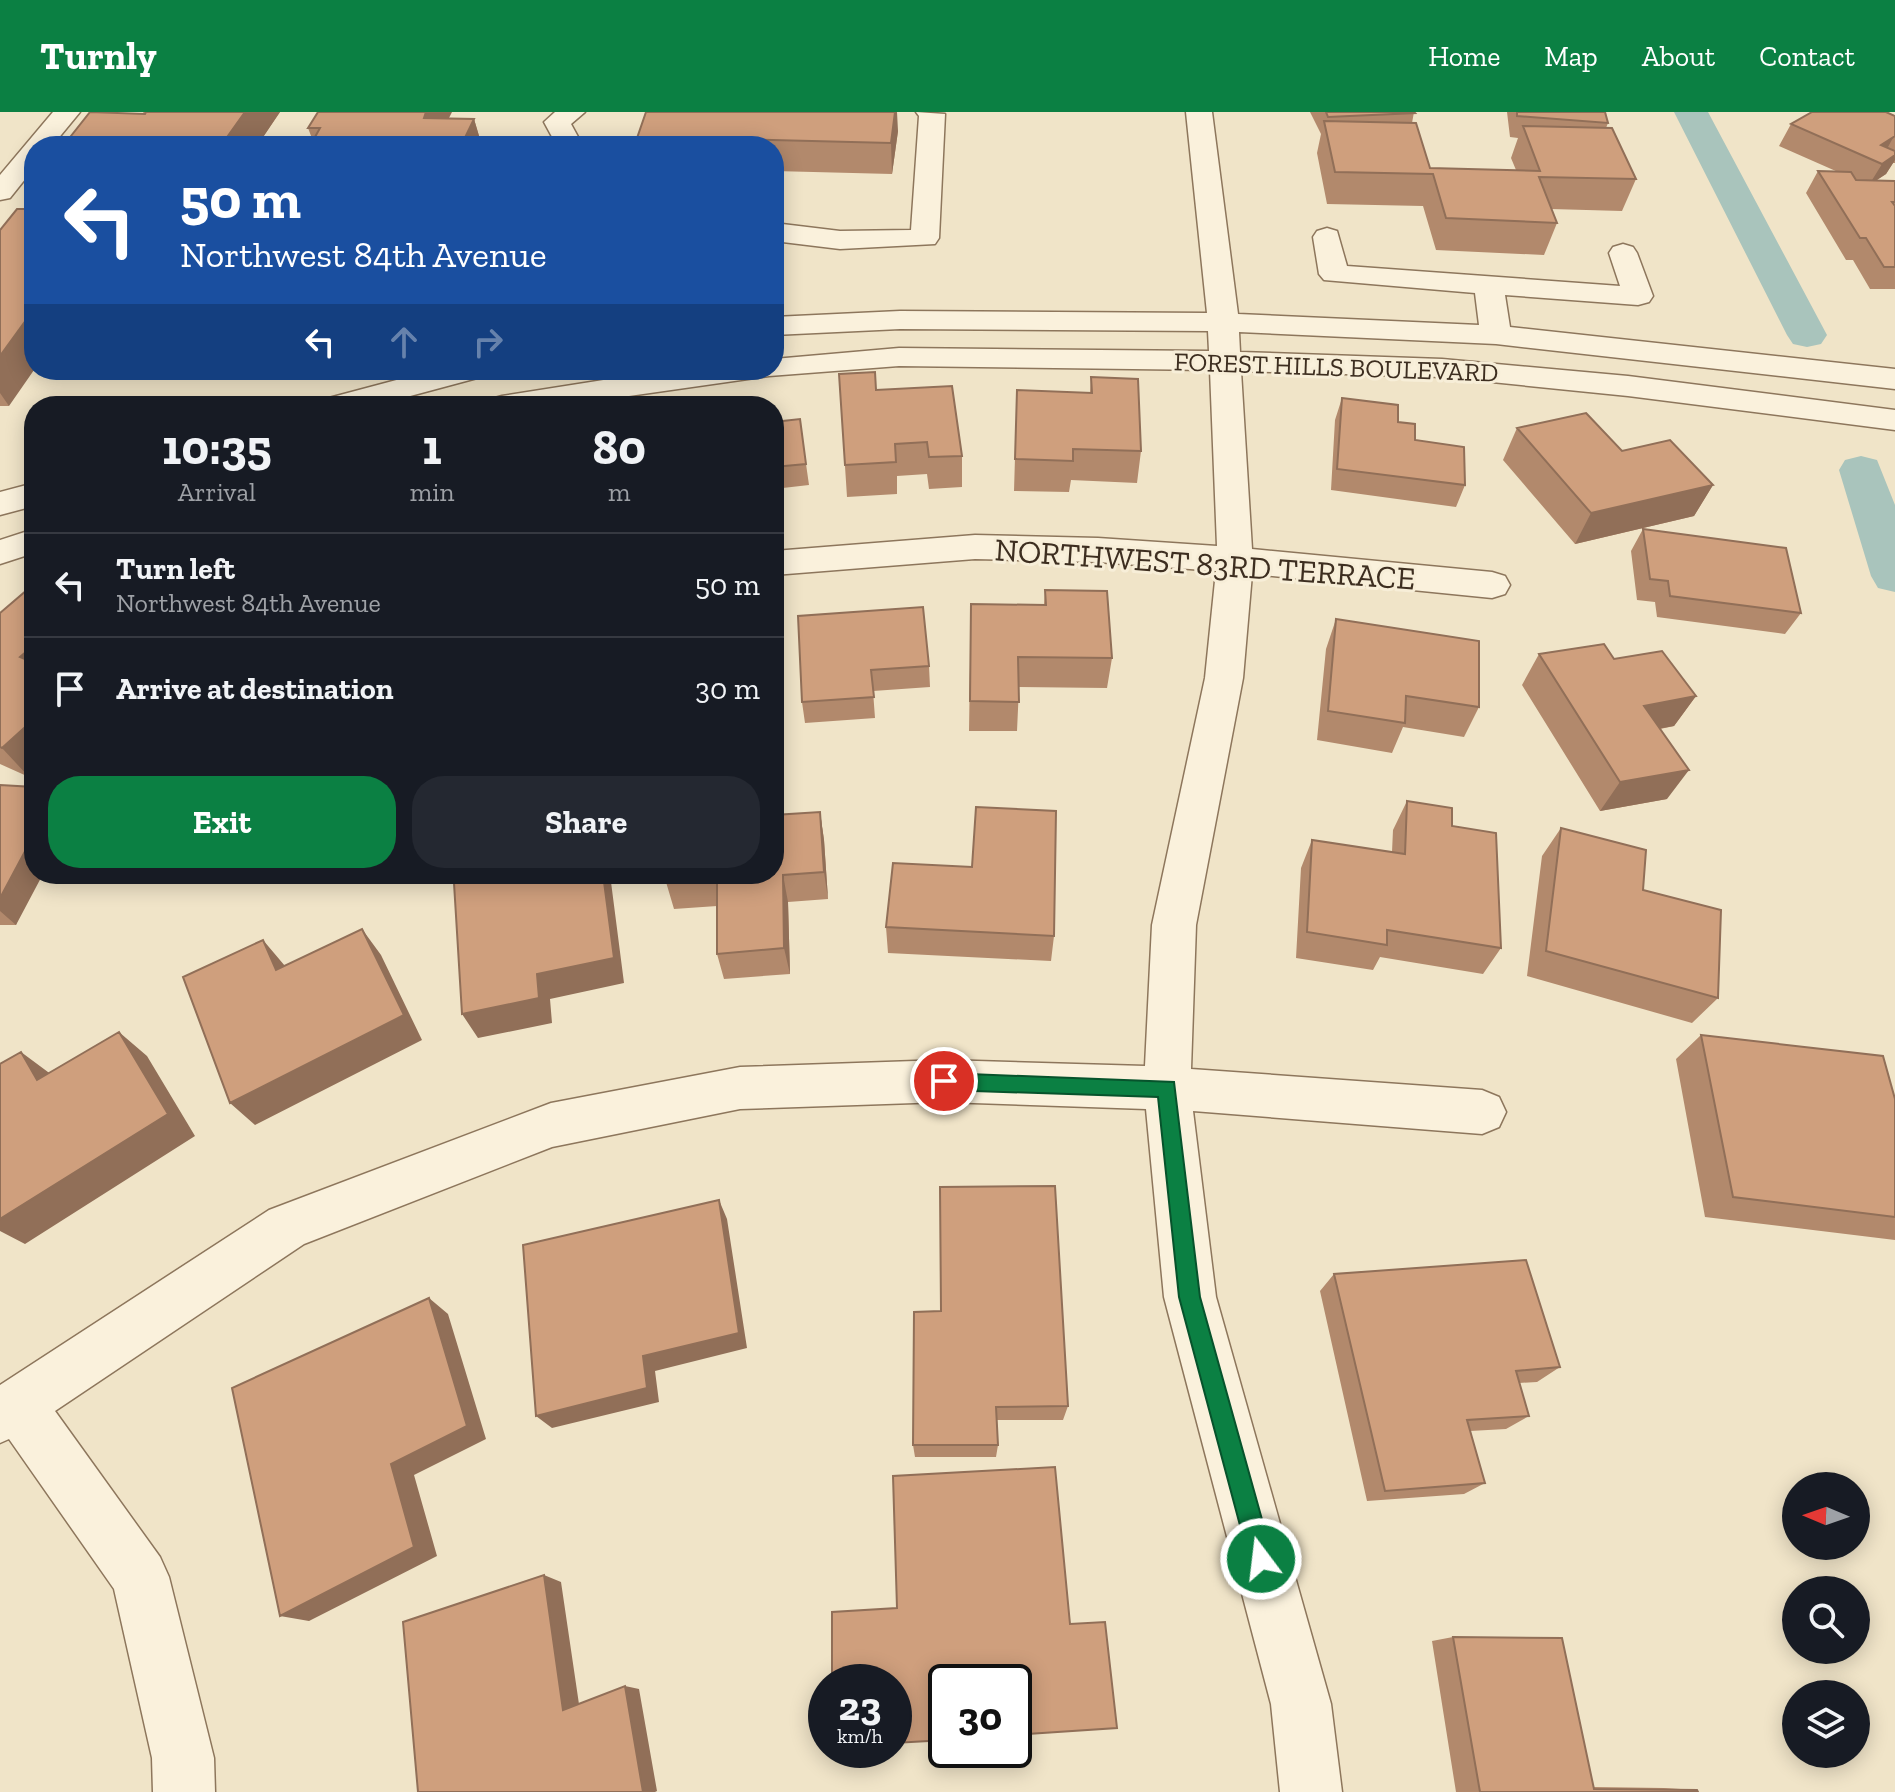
<!DOCTYPE html>
<html lang="en">
<head>
<meta charset="utf-8">
<style>
  body { margin:0; font-family:"Zilla Slab",serif; background:#242831; color:#f1f3f6; height:100vh; display:flex; flex-direction:column; font-size:30px; white-space:nowrap }
  * { box-sizing:border-box; margin:0 }
  p { font-size:26px; color:#9ea1a6 }
  .icon { flex:none; width:44px; height:44px; fill:none; stroke:currentColor; stroke-width:2; stroke-linecap:round; stroke-linejoin:round }
  .map { position:relative; flex:1; overflow:hidden }
  .side { position:absolute; left:24px; top:284px; width:760px; height:488px; display:flex; flex-direction:column; background:#171b24; border-radius:32px; box-shadow:0 4px 20px #0003 }
  .side>* { flex:none }
  .top-card { position:absolute; left:24px; top:24px; width:760px; height:244px; border-radius:32px; box-shadow:0 4px 20px #0003; background:#1a4fa0; color:#fff; overflow:hidden }
  .needle { width:52px; rotate:272deg }
  .tools { position:absolute; left:1782px; top:1360px; display:grid; gap:16px }
  .tools a { display:grid; place-items:center; width:88px; height:88px; border-radius:50%; background:#171b24; box-shadow:0 4px 20px #0003; font-size:40px }
  .speed { position:absolute; left:808px; top:1552px; display:flex; gap:16px; font-size:40px; font-weight:700; text-align:center }
  .speed>* { display:grid; place-content:center; width:104px; height:104px; border-radius:50%; background:#171b24; box-shadow:0 4px 20px #0003; line-height:1 }
  .speed small { font-size:20px; font-weight:400 }
  .speed .limit { border:4px solid #111; border-radius:12px; background:#fff; color:#111 }
  .pin { position:absolute; display:grid; place-items:center; width:68px; height:68px; color:#fff; margin:-34px; border:4px solid #fff; border-radius:50%; box-shadow:0 2px 8px #0007 }
  .me { position:absolute; width:88px; margin:-44px; rotate:345deg; stroke-linejoin:round; filter:drop-shadow(0 0 6px #0008) }
  .turn { display:flex; align-items:center; gap:28px; height:168px; padding:0 24px; font-size:36px }
  .turn .icon { width:104px; height:104px; stroke-width:2.5 }
  .turn b { display:block; font-size:56px; line-height:68px }
  .lanes { display:flex; align-items:center; height:76px; padding:0 24px; background:#0003; justify-content:center; gap:40px; direction:ltr }
  .lanes .off { opacity:.35 }
  .eta { display:flex; justify-content:space-evenly; align-items:center; height:136px; text-align:center }
  .eta b { font-size:48px; font-weight:700; line-height:56px }
  .primary-button { display:flex; gap:16px; margin-top:auto; padding:16px 24px }
  .primary-button a { flex:1; height:92px; border-radius:32px; background:#0b8043; color:#fff; font-size:32px; font-weight:700; line-height:92px; text-align:center }
  .primary-button a+a { background:#242831; color:#f1f3f6 }
  ul { padding:0; list-style:none }
  li { display:flex; align-items:center; gap:24px; height:104px; padding:0 24px; border-top:2px solid #363941 }
  li div { flex:1 }
  li b { display:block; font-size:30px }
  li em { font-style:normal }
  header { display:flex; align-items:center; gap:48px; box-sizing:border-box; height:112px; padding:0 40px; background:#0b8043; color:#fff }
  header strong { font-size:38px }
  nav { display:flex; gap:44px; margin-inline-start:auto; font-size:28px }
  .map>svg:first-child { display:block }
  .lines { fill:none; stroke-linecap:round; stroke-linejoin:round }
  .canal { fill:#a9c4bc; fill-rule:evenodd }
  .minor-casing { stroke:#8d765c; stroke-width:3 }
  .minor { fill:#faf1dc; fill-rule:evenodd }
  .wall { fill:#b2896c }
  .shaded-wall { fill:#916f58 }
  .building { fill:#cf9f7d; stroke:#916f58; stroke-width:2 }
  .route { fill:#0b8043; stroke:#07532c; stroke-width:2 }
  .labels { text-anchor:middle; dominant-baseline:central; stroke-width:6; stroke-linejoin:round; paint-order:stroke }
  .far-street-label { font-size:26px; fill:#3d2e20; stroke:#f7eed8 }
  .street-label { font-size:32px; fill:#3d2e20; stroke:#f7eed8 }
</style>
</head>
<body>
<header>
<strong>Turnly</strong>
<nav><a>Home</a><a>Map</a><a>About</a><a>Contact</a></nav>
</header>
<div class="map">
<svg width="1895" height="1680" viewBox="0 0 1895 1680">
  <rect width="100%" height="100%" fill="#f0e4c8"/>
  <g class="lines">
    <path class="canal" d="M1674,0h34l119,223 -6,9 -14,3 -14,-3 -6,-9z
      M1861,344l16,4 18,45v87l-17,-4 -7,-12 -32,-106 6,-10z"/>
    <g class="minor-casing">
      <path id="minor" d="M53,0h27l-28,34h-18v22l-24,30 -10,2v-25z
        M555,0h30l-14,12 12,22h-26l-13,-24z
        M916,0l29,2 -6,124 -4,6 -95,5 -66,-8v-18l66,8 71,-1 8,-114z
        M1186,0h26l26,202 241,11 -4,-32 -151,-13 -5,-6 -6,-37 4,-6 10,-3 10,3 10,35 273,20 -11,-33 4,-6 10,-3 10,3 4,6 16,43 -4,6 -11,3 -133,-10 5,32 385,42v20l-399,-45 -257,-12 1,20 202,7 186,17 267,34v20l-267,-34 -186,-19 -201,-6 11,178 240,23 13,4 5,9 -5,9 -13,4 -240,-24 -9,104 -47,247 -5,144 291,21 17,7 7,15 -7,15 -17,7 -289,-23 23,186 115,407 11,88h-62l-9,-88 -107,-407 -18,-188 -202,-7 -204,7 -188,38 -248,97 -249,167 105,146 9,20 45,181 1,34h-62l-1,-34 -38,-169 -105,-150 -9,4v-58l269,-175 282,-107 189,-36 204,-7 201,6 7,-141 53,-247 11,-107 -118,-9 -123,-3 -201,16v-24l201,-16 123,3 119,8 -7,-176 -311,-4 -130,10 -210,30h-73l5,-7 11,-3 165,-26h107v-11l125,-11 310,3 -1,-20 -308,-2 -126,6v-18l126,-6 307,2z
        M434,258h52l-5,7 -108,29h-53l5,-7z
        M34,371v23l-34,9v-23z
        M34,417v24l-34,11v-24z"/>
    </g>
    <use href="#minor" class="minor"/>
  </g>
  <path class="wall" d="M143,0h137l-23,34h-188l-2,-5 77,-27z
    M646,0l252,19 -6,43 -118,-3v-25h-137l-1,-5z
    M1310,0h104l-2,11 18,45 86,2 -5,-12 7,-20 -8,-1 -3,-25h98l3,11 -2,5 30,51 -14,32 -71,-2 6,14 -13,32 -108,-5 -13,-44 -96,-2 -10,-51 4,-19z
    M1895,4v47h-2l-7,11 -9,6 18,1v108h-25l-17,-29h-7l-40,-67 12,-22 20,1 -59,-26 12,-22z
    M449,6l25,1 8,27h-172l3,-5 -5,-13z
    M0,118l9,176h-9z
    M839,262l37,16 86,66v31l-33,2 -2,-15 -30,2v18l-50,3z
    M1091,265l50,74 -4,32 -66,-3 -2,12 -55,-1 3,-101 73,3z
    M1342,286l56,24 17,18 50,45 -9,22 -125,-17 4,-70z
    M774,310l32,42 3,21 -35,4z
    M1517,316l105,23 91,34 -19,31 -119,28 -72,-84z
    M1643,417l158,84 -16,21 -128,-17 -2,-15 -18,-2 -6,-49z
    M1045,478l67,68 -5,30 -88,-1 -2,44h-48l2,-127 73,1z
    M34,481v180l-5,4 -29,-13v-151z
    M923,495l6,59 1,21 -57,4 2,27 -70,5 -3,-21z
    M1336,507l143,88 -15,30 -61,-10 -11,26 -75,-13 9,-91z
    M1539,542l157,42 -22,30 -14,3 7,70 -67,12 -78,-126z
    M0,673l34,2v87l-18,51h-16z
    M1407,689l45,25 49,122 -18,26 -103,-17 -7,13 -77,-12 5,-90 11,-28 80,12 1,-22z
    M820,700l4,28 4,59 -40,3 2,72 -66,5 -7,-25v-48l-43,3 -8,-27z
    M1561,716l82,62 75,108 -26,25 -165,-47 15,-120z
    M972,755l82,69 -3,25 -163,-8 -2,-26z
    M1701,923l194,64v141l-190,-23 -29,-158z
    M1334,1162l226,93 -23,15 -18,1 10,33 -23,13 -36,2 15,52 -21,11 -97,7 -47,-210z
    M914,1200l154,94 -5,14h-66l1,25 -2,12h-81l-2,-12z
    M1453,1525l141,150 70,1 33,2 1,2h-242l-24,-151z"/>
  <path class="shaded-wall" d="M245,0h35l-23,34h-29l-3,-6z
    M426,0h26l-17,34 -11,-28z
    M895,0h2l1,19 -6,43 -1,-31z
    M474,7l8,27h-21z
    M1894,24l-12,22 -1,-13z
    M1895,43v5l-9,14 -17,11 13,-21z
    M34,197v61l-25,36 -9,-13v-37z
    M1713,373l-19,31 -119,28 16,-31z
    M34,533v28l-14,-16z
    M1696,584l-22,30 -50,9 20,-29z
    M34,607v54l-5,4 -27,-29z
    M1689,658l-22,29 -67,12 20,-29z
    M820,700l4,28 4,59 -4,-27z
    M29,732l5,5v25h9l-27,51 -16,-14v-13z
    M603,762h5l3,8 13,101 -74,16 2,24 -74,15 -16,-24 75,-40z
    M783,763l5,27 2,72 -6,-26z
    M362,817l19,26 41,85 -167,85 -25,-22z
    M263,828l22,26 -9,4z
    M119,920l28,24 48,80 -170,108 -25,-13v-12z
    M21,940l31,23 -15,5z
    M719,1088l8,19 20,129 -92,23 4,31 -107,26 -16,-12 107,-60z
    M429,1186l19,16 38,125 -72,36 23,81 -128,65 -29,-5 111,-152z
    M544,1463l17,7 19,129 -17,-1z
    M625,1574l14,3 18,102 -2,1h-12z"/>
  <path class="building" d="M90,0l55,2 1,-2h99l-20,28h-27l-4,5 -25,-1 -2,2h-85l4,-4 -19,-1z
    M318,0h108l-2,6 50,1 -13,27h-151l10,-18h-12z
    M646,0h249l-4,31 -204,-5 -2,4 -49,-1z
    M1326,0h88l1,1 -87,4z
    M1517,0h88l3,11 -91,-7z
    M1812,0h74l9,4v20l-14,9 14,6v4l-13,9 -91,-40z
    M1324,9l92,2 14,45 110,3 -17,-45 89,2 24,51 -97,-2 18,46 -111,-5 -13,-44 -98,-2z
    M1818,59l33,1 5,8 39,1v21h-3l3,4v61h-11l-18,-29h-6z
    M17,97h17v100l-34,47v-126z
    M875,260l1,18 76,-4 10,70 -33,1 -2,-15 -32,2 1,18 -51,3 -6,-91z
    M1091,265l47,2 3,72 -68,-2v12l-58,-2 2,-69 75,3z
    M1342,286l56,7v17l17,2v16l49,7 1,38 -128,-16z
    M1586,301l36,38 48,-11 43,45 -122,28 -74,-85z
    M800,307l6,45 -32,3v-45z
    M1643,417l143,19 15,65 -131,-17 -2,-15 -18,-2z
    M27,478l7,3v52l-14,12 14,6v56l-32,29 -2,-1v-134z
    M1045,478l62,1 5,67 -94,-1 1,45 -49,-1 1,-97 75,1z
    M923,495l6,59 -58,4 3,27 -72,5 -4,-86z
    M1336,507l143,22v66l-73,-11 -1,27 -77,-12z
    M1604,532l10,15 48,-8 34,45 -52,10 45,64 -69,12 -81,-128z
    M0,673l34,2v58l-5,-1 -29,54z
    M1407,689l45,7v18l44,7 5,115 -114,-18v15l-80,-13 5,-92 93,14z
    M976,695l80,4 -2,125 -168,-9 7,-64 79,4z
    M820,700l4,60 -41,3 1,73 -67,6v-76l-51,4v-8h108v-59z
    M1561,716l85,22 -3,40 78,20 -3,88 -172,-47z
    M501,762h102l11,84 -77,16 2,24 -77,16 -8,-131z
    M362,817l42,86 -174,88 -47,-126 80,-37 13,30z
    M119,920l49,82 -168,105v-155l21,-12 16,28z
    M1701,923l182,21 12,43v118l-162,-20z
    M1055,1074l13,220 -72,1 2,38h-85l1,-133 27,-1 -1,-124z
    M719,1088l20,133 -96,23 4,32 -111,28 -13,-171z
    M1526,1148l34,107 -44,4 13,45 -62,4 18,63 -100,8 -51,-217z
    M429,1186l38,128 -76,38 23,83 -134,69 -48,-228z
    M1055,1355l15,157 35,-2 12,106 -103,7v-53h-68v58l-52,3v-61h-62v-70l65,-4 -4,-132z
    M544,1463l19,135 62,-24 18,106h-225l-15,-170z
    M1453,1525l109,1 32,151 103,1 1,2h-218z"/>
  <path class="route" d="M944,961l230,9 26,215 73,262 -4,8 -8,4 -8,-4 -4,-8 -70,-262 -21,-200 -214,-7 -6,-2 -3,-7 3,-6z"/>
  <g class="labels">
    <g class="far-street-label">
      <text transform="translate(1336 255) rotate(2)">FOREST HILLS BOULEVARD</text>
    </g>
    <g class="street-label">
      <text transform="translate(1205 452) rotate(4)">NORTHWEST 83RD TERRACE</text>
    </g>
  </g>
</svg>
<div class="tools">
<a><svg class="needle" viewBox="-14 -14 28 28"><path d="M0-13l5 13h-10z" fill="#e53935"/><path d="M0 13l5-13h-10z" fill="#9ea1a6"/></svg></a>
<a><svg class="icon" aria-label="search" viewBox="0 0 24 24"><circle cx="10" cy="10" r="6"/><path d="M15 15l6 6"/></svg></a>
<a><svg class="icon" aria-label="layers" viewBox="0 0 24 24"><path d="M12 4l9 5-9 5-9-5zM3 14l9 5 9-5"/></svg></a>
</div>
<div class="speed"><div>23<small>km/h</small></div><div class="limit">30</div></div>
<div class="pin" style="left:944px;top:969px;background:#d93025"><svg class="icon" aria-label="arrive" viewBox="0 0 24 24"><path d="M6 21V4h12l-3 4 3 4H6"/></svg></div>
<svg class="me" style="left:1261px;top:1447px" viewBox="-20 -20 40 40"><circle r="17" fill="#0b8043" stroke="#fff" stroke-width="3"/><path d="M0-11L8 9 0 5-8 9z" fill="#fff"/></svg>
<div class="top-card">
<div class="turn"><svg class="icon" aria-label="left" viewBox="0 0 24 24"><path d="M17 20v-9H6M10 6l-5 5 5 5"/></svg><div><b>50 m</b>Northwest 84th Avenue</div></div>
<div class="lanes"><svg class="icon" aria-label="left" viewBox="0 0 24 24"><path d="M17 20v-9H6M10 6l-5 5 5 5"/></svg><svg class="icon off" aria-label="ahead" viewBox="0 0 24 24"><path d="M12 20V5M6 11l6-6 6 6"/></svg><svg class="icon off" aria-label="right" viewBox="0 0 24 24"><path d="M7 20v-9h11M14 6l5 5-5 5"/></svg></div>
</div>
<section class="side">
<div class="eta">
<div><b>10:35</b><p>Arrival</p></div>
<div><b>1</b><p>min</p></div>
<div><b>80</b><p>m</p></div>
</div>
<ul>
<li><svg class="icon" aria-label="left" viewBox="0 0 24 24"><path d="M17 20v-9H6M10 6l-5 5 5 5"/></svg><div><b>Turn left</b><p>Northwest 84th Avenue</p></div><em>50 m</em></li>
<li><svg class="icon" aria-label="arrive" viewBox="0 0 24 24"><path d="M6 21V4h12l-3 4 3 4H6"/></svg><div><b>Arrive at destination</b></div><em>30 m</em></li>
</ul>
<div class="primary-button"><a>Exit</a><a>Share</a></div>
</section>
</div>
</body>
</html>
